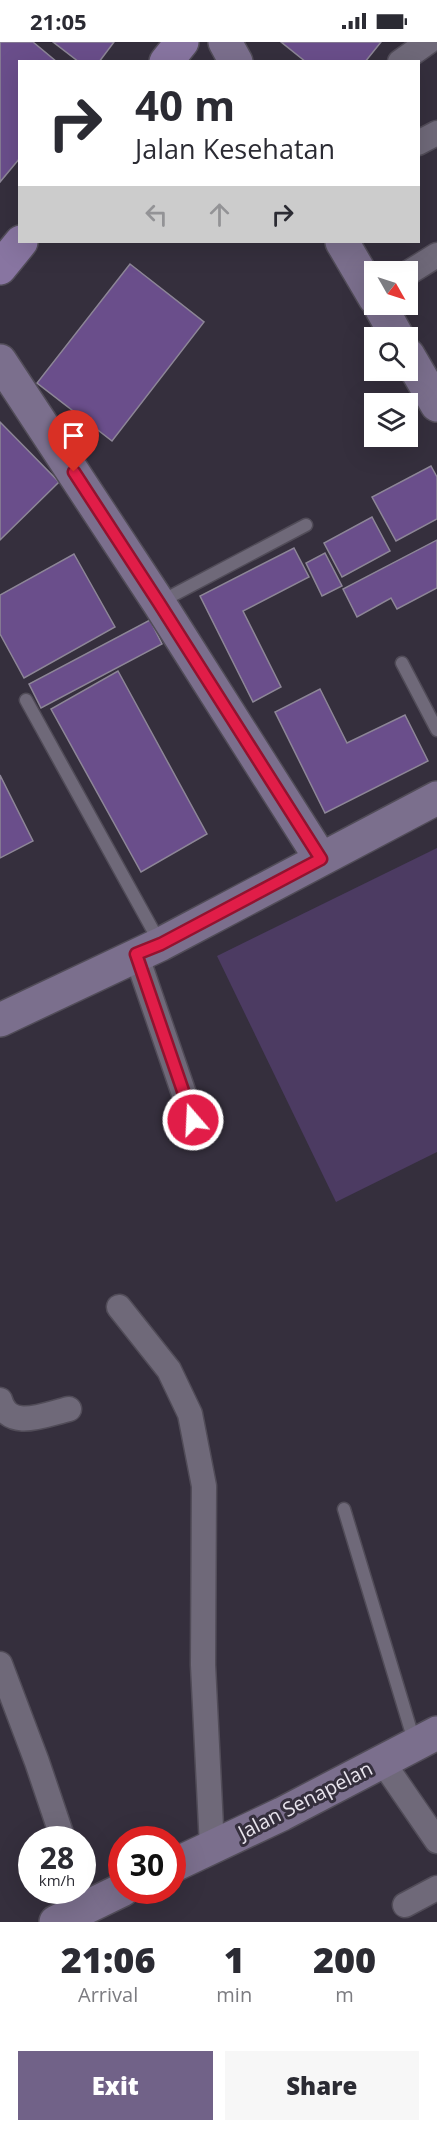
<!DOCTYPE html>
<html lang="en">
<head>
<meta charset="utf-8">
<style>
  body { margin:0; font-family:"Open Sans",sans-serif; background:#f7f7f7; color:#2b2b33; height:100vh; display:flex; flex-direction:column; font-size:22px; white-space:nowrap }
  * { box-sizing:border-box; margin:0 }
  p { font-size:20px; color:#7c7c81 }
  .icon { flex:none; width:33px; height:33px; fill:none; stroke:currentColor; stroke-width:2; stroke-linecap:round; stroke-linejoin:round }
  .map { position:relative; height:1880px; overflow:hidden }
  .drawer { display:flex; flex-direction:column; background:#fff; flex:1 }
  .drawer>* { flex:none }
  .hud { position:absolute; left:18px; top:18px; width:402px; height:183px; border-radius:0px; box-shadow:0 6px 24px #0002; background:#fff; color:#2b2b33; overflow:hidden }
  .needle { width:39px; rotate:129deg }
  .tools { position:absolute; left:364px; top:219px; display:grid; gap:12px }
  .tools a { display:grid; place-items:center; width:54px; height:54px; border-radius:0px; background:#fff; box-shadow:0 6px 24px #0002; font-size:30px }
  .speed { position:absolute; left:18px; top:1784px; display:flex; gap:12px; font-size:30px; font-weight:700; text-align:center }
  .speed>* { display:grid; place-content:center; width:78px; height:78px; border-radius:50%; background:#fff; box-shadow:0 6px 24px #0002; line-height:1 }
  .speed small { font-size:15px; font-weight:400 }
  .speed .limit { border:9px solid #d22; background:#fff; color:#111 }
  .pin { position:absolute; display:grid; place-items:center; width:51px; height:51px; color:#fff; margin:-62px -26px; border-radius:50% 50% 50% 0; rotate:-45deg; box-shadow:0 0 6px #0007 }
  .pin .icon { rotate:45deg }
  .me { position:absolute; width:66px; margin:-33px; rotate:341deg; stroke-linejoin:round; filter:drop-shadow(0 0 4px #0008) }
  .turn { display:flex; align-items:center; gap:21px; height:126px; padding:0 18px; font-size:27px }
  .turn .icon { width:78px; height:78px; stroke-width:2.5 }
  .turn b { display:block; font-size:42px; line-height:51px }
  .lanes { display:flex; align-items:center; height:57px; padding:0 18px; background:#0003; justify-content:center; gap:30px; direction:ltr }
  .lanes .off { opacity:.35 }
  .eta { display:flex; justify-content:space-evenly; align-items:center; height:102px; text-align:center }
  .eta b { font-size:36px; font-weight:800; line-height:42px }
  .primary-button { display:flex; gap:12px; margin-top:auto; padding:12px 18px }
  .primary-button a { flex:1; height:69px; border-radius:0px; background:#716288; color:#fff; font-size:24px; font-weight:800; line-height:69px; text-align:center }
  .primary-button a+a { background:#f7f7f7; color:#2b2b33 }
  .status { display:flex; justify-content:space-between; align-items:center; height:42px; padding:0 30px; background:#fff; direction:ltr }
  .status svg { height:16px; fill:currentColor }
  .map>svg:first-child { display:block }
  .green { fill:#4c3b62 }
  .building { fill:#6a4e8b; stroke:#8d8697; stroke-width:1.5 }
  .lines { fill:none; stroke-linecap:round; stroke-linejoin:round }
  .lane-casing { stroke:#514c58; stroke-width:15 }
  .street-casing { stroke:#514c58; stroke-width:27 }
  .secondary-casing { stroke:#514c58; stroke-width:36 }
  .primary-casing { stroke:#514c58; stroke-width:36 }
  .lane { stroke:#6f6979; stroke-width:12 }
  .street { stroke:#6f6979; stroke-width:24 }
  .secondary { stroke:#7b6f8d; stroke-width:33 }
  .primary { stroke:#8875a1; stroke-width:33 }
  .route-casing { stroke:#92132f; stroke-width:15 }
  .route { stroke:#e11d48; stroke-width:10 }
  .labels { text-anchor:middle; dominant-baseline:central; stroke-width:6; stroke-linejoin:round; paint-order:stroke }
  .street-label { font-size:20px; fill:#e8e4ed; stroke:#352f3d }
</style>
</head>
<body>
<div class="status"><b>21:05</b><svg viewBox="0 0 49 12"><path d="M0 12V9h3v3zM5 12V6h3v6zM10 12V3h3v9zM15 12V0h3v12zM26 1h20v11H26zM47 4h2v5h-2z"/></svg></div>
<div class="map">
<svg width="437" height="1880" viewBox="0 0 437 1880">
  <rect width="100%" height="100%" fill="#352f3d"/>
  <path class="green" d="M437,806v304l-101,50 -119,-246z"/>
  <path class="building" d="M0,0h33l24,20h-37v96l-20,24z
    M53,0h61l-15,20h-20z
    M281,0h100l-16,20h-59z
    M130,222l74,58 -92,119 -75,-58z
    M0,380l59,60 -59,58z
    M431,424l6,11v42l-41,22 -24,-44z
    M372,475l18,34 -48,26 -18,-34z
    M437,498v48l-40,21 -6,-11 -34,19 -14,-28z
    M294,506l15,29 -66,34 38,76 -28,15 -53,-106z
    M325,511l17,33 -20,10 -16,-33z
    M74,512l41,73 -91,51 -24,-44v-39z
    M150,578l12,24 -121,64 -12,-24z
    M118,629l89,163 -66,38 -90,-163z
    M320,647l27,54 58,-28 23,46 -103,52 -50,-101z
    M0,733l33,66 -33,17z"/>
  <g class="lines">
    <g class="lane-casing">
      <path id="lane" d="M160,560l146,-77
        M402,621l35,67
        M26,658l134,243
        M344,1467l71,235"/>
    </g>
    <g class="street-casing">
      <path id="street" d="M400,20l28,-20
        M418,101l19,-10
        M408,231l29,-18
        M136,912l57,166
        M119,1265l50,63 21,44 14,72 -1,179 9,182
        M0,1358c9,32 46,14 69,9
        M0,1622l37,98 26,77
        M382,1719l55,80
        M405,1863l32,-17"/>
    </g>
    <g class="secondary-casing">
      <path id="secondary" d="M225,0l11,20
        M342,200l33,56
        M379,262l19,34
        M408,313l29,50
        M0,319l159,242 162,256
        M0,978l161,-76 276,-146
        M172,1824l110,-52 155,-81
        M56,1880l66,-32"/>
    </g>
    <g class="primary-casing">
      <path id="primary" d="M166,20l16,-20
        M0,226l21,-26"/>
    </g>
    <use href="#lane" class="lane"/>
    <use href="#street" class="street"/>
    <use href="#secondary" class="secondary"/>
    <use href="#primary" class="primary"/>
  </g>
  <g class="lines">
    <g class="route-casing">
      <path id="route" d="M74,430l85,131 162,256 -160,85 -25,10 57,166"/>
    </g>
    <use href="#route" class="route"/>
  </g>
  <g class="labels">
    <g class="street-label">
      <text transform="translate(305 1758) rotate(-27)">Jalan Senapelan</text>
    </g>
  </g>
</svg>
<div class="tools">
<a><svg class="needle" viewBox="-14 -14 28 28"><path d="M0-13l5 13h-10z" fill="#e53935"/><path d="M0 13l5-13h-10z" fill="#7c7c81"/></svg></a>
<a><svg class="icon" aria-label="search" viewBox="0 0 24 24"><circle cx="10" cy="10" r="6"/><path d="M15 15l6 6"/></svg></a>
<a><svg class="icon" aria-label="layers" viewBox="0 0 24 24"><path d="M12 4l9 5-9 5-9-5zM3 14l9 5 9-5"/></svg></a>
</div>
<div class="speed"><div>28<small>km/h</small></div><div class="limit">30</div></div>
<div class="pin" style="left:74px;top:430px;background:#d93025"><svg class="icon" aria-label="arrive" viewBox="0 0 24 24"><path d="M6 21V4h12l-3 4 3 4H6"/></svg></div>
<svg class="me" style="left:193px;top:1078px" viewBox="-20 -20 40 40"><circle r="17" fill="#e11d48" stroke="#fff" stroke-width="3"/><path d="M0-11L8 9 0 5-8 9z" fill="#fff"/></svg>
<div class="hud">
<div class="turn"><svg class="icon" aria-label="right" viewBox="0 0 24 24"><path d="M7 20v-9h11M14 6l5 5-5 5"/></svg><div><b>40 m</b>Jalan Kesehatan</div></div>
<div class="lanes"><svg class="icon off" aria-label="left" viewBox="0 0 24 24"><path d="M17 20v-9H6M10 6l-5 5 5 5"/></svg><svg class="icon off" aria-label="ahead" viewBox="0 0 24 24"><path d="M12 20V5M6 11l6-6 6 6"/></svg><svg class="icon" aria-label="right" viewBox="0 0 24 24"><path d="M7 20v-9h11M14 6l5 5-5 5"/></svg></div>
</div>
</div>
<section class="drawer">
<div class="eta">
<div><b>21:06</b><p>Arrival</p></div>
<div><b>1</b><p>min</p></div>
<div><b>200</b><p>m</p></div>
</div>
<div class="primary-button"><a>Exit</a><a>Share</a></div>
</section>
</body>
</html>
